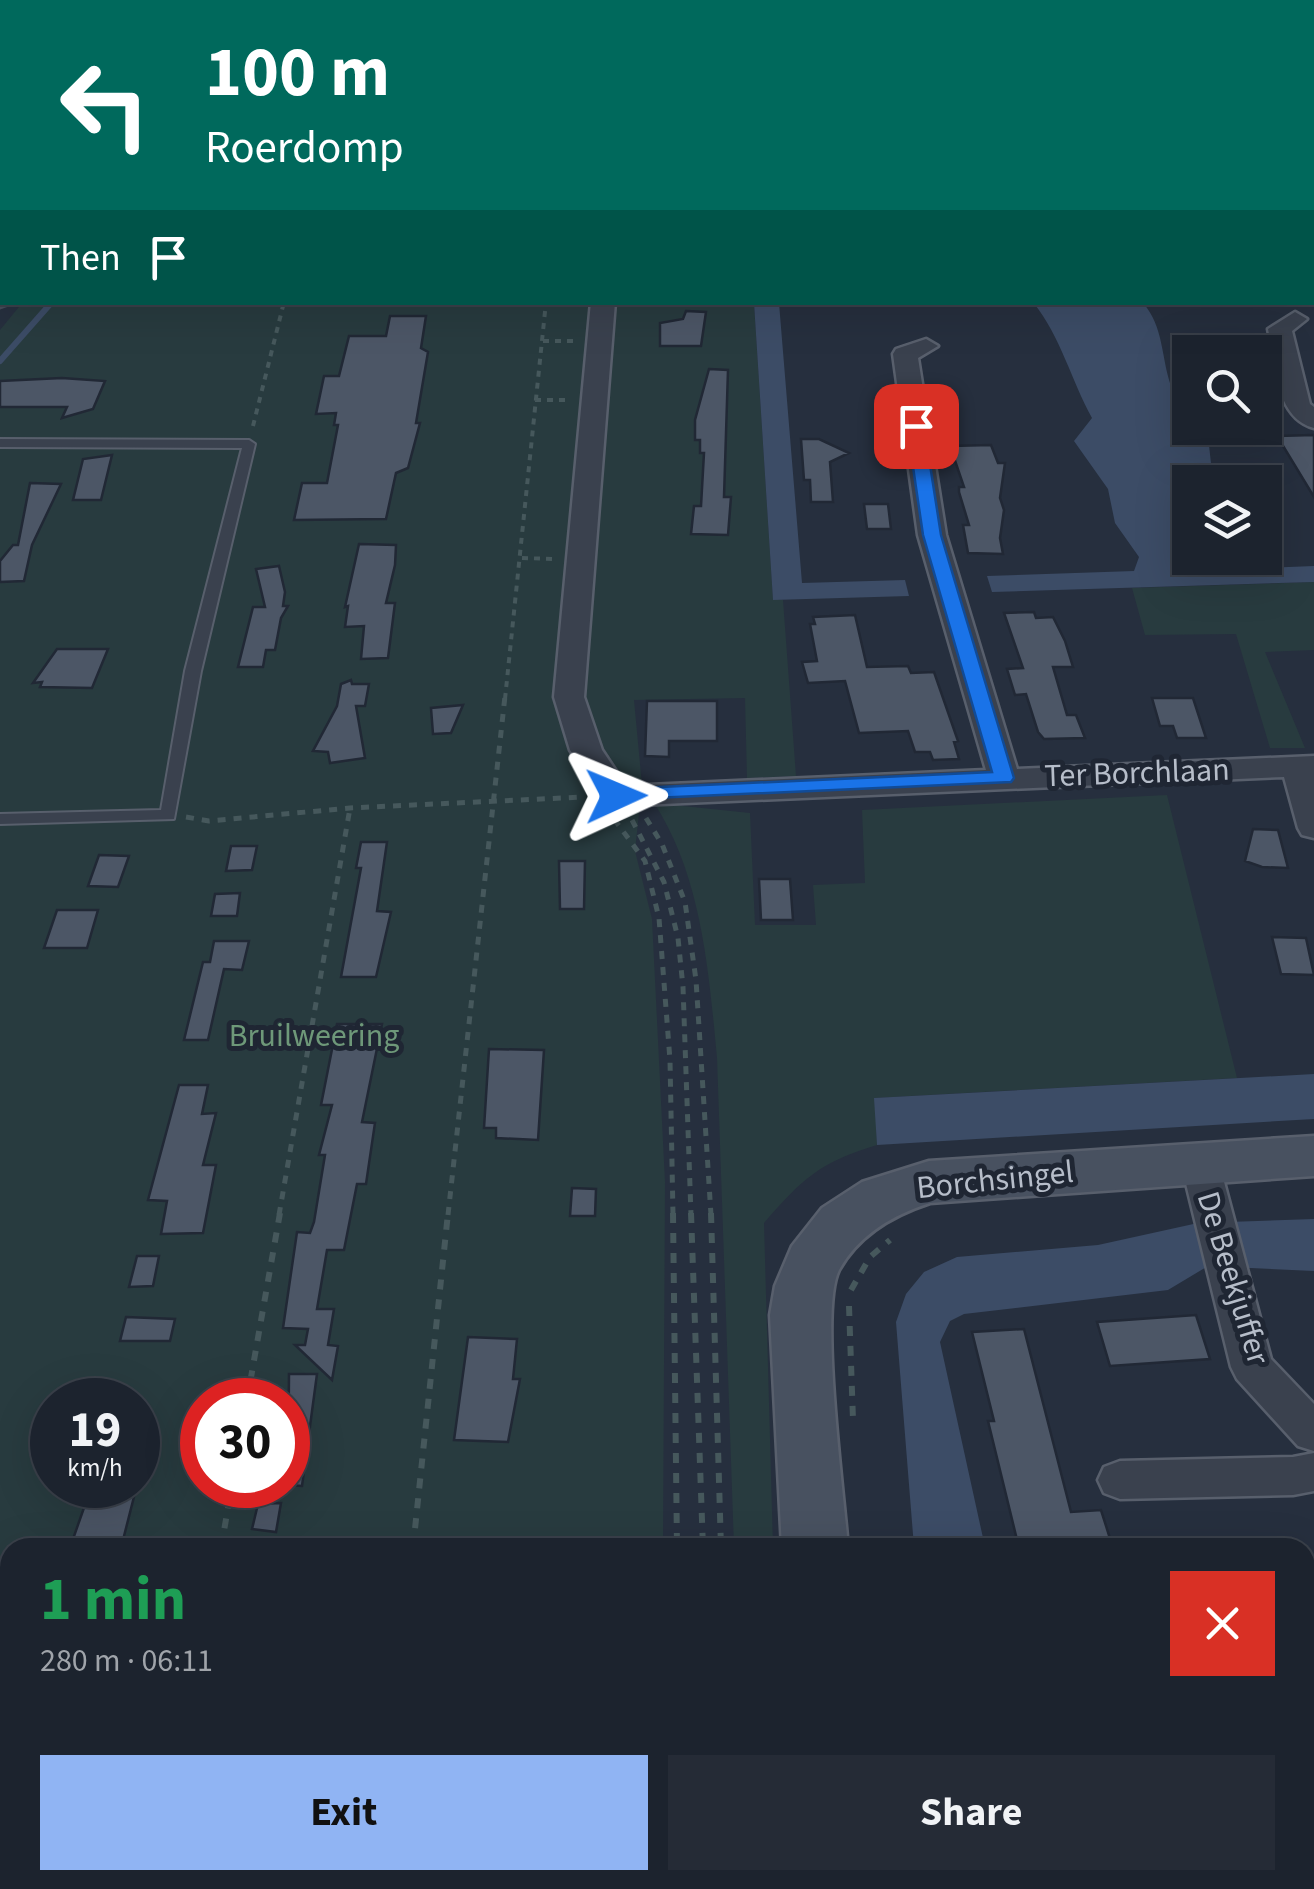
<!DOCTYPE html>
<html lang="en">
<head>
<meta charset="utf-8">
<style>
  body { margin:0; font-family:"Source Sans 3",sans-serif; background:#252b36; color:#f1f3f6; height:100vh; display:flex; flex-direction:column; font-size:38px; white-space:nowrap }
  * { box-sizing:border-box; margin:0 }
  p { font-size:32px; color:#a0a4aa }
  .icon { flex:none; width:55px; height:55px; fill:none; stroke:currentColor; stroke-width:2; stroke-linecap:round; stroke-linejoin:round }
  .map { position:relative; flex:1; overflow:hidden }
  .details { position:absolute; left:0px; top:1538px; width:1315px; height:352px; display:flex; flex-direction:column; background:#1c232e; border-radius:30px 30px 0 0; box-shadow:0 10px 40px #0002,0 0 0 2px #3a404a }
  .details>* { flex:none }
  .guide { position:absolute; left:0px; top:0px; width:1315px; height:305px; box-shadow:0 10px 40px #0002,0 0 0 2px #3a404a; background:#00695c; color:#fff; overflow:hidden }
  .fabs { position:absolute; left:1172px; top:335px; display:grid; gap:20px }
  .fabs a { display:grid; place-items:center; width:110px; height:110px; border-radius:0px; background:#1c232e; box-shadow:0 10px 40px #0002,0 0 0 2px #3a404a; font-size:50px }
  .speed { position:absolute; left:30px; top:1378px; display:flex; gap:20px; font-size:50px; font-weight:700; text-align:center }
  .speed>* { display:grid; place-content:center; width:130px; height:130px; border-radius:50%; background:#1c232e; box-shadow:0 10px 40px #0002,0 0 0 2px #3a404a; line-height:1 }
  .speed small { font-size:25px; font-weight:400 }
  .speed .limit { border:15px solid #d22; background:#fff; color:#111 }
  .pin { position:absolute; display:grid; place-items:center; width:85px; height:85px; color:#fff; margin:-42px; border-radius:20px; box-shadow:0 5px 15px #0006 }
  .me { position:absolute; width:110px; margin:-55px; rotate:89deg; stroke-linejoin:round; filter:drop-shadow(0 0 8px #0008) }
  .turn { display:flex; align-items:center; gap:35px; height:210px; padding:0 40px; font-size:45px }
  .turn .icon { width:130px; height:130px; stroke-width:2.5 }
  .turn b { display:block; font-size:70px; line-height:85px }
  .then { display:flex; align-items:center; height:95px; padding:0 40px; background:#0003; gap:20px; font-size:38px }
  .round { display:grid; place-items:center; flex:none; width:105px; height:105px; border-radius:0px; background:#252b36 }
  .overview { display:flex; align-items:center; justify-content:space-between; height:170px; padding:0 40px }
  h1 { font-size:60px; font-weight:700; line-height:75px; color:#1e9e55 }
  .button { display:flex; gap:20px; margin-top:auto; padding:20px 40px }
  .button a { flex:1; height:115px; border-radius:0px; background:#90b4f3; color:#111; font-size:40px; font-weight:700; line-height:115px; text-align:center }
  .button a+a { background:#252b36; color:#f1f3f6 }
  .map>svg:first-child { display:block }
  .green { fill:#283b3f; fill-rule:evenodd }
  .water { fill:#3c4c66 }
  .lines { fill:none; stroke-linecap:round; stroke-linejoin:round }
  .stream { stroke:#3c4c66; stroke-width:6 }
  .building { fill:#4c5666; stroke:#212835; stroke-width:2.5 }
  .service-casing { stroke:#585f6c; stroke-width:4 }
  .minor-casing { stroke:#585f6c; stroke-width:5 }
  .secondary-casing { stroke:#585f6c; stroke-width:5 }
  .trunk-casing { stroke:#454c59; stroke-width:5 }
  .path-far2 { stroke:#46585c; stroke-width:4; stroke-dasharray:6 6; stroke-linecap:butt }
  .path-far1 { stroke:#46585c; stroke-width:5; stroke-dasharray:8 8; stroke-linecap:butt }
  .path { stroke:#46585c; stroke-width:6; stroke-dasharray:10 10; stroke-linecap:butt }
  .service { fill:#3a414e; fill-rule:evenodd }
  .minor { fill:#3a414e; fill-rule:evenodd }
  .secondary { fill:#485160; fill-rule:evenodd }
  .trunk { fill:#666462; fill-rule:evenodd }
  .route { fill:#1a73e8; stroke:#114b97; stroke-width:2.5 }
  .labels { text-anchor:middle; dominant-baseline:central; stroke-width:10; stroke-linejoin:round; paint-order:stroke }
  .street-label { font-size:32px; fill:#b6bdc9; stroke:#1f2633 }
  .park-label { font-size:32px; fill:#6e9879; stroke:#1f2633 }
</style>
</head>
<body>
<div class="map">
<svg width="1314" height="1889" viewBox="0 0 1314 1889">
  <rect width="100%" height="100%" fill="#262f3e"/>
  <path class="green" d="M525,0h789v283l-2,-281z
    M23,302l731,1 19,296 10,1 13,176 -49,2 -2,-80 -111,2 8,85 -7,66 17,68 13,263 -2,365 -653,1v332h643v9h-653v-1559zM52,1400h86v85h-86zM202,1400h86v85h-86z
    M1314,582v68l-49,2 40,96h-35l-34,-114 -91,1 -13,-47z
    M1167,795l70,283 -362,20 2,47c-57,17 -75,34 -113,78l9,324h-39l-17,-489c-8,-84 -15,-182 -63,-255l96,10 5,112h61l-3,-40 52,-2 -3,-73z"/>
  <path class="water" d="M1033,302l110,1c21,24 18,54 28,83 7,18 19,22 19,42h17l4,35 20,1 13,18h-54v76h8l4,9 8,3 104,-4v16l-322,10 -5,-16 147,-5 5,-14 -24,-34 -7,-34 -34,-48 18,-23c-21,-38 -31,-81 -59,-116z
    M754,303h25l23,280 103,-3 4,16 -136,4z
    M1314,1074v45l-437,26 -3,-47z
    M1314,1219v52l-106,-5 -40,24 -204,24 -14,7 -10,21 45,205h-71l-18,-225 10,-28 18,-22 33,-15 141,-12 100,-22z
    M1305,1721l9,11v113l-9,-11z"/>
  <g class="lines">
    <path class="stream" d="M0,361l52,-59"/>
  </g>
  <path class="building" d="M686,311l20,1 -5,34h-41v-23l23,-4z
    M390,316h36l-5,32 7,4 -12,71h4l-12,45 -12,5 -10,46 -92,1 8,-37h25l11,-58h-4l2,-12 -20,1 8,-38h15l10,-40h37z
    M709,369l19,1 -4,127h7l-3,38 -37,-1 3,-28h7l3,-53h-4v-13h-5v-20z
    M62,378l43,3 -12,28 -31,9 5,-11h-67v-26z
    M1314,435v62l-37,-61z
    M801,439h18l30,14 -19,9 3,40h-22l-1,-22h-6z
    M991,445l7,18h7l-5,35 4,12 -4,28 3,16 -35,-1 -5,-28h6l-10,-33v-5h5l-14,-41z
    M112,455l-11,45h-28l10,-41z
    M30,483l31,1 -29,61 -8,36 -24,1v-21l13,-16h5z
    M864,504h24l3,25h-24z
    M359,544l37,1 -1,20 -9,38h9l-7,55 -27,1 3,-33 -19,1 3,-21 -3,1z
    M279,566l6,26 -2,14h5l-7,12 -6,32h-9l-3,17h-25l15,-60h12l-9,-38z
    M1034,612l2,6 17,-1 12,24 8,26h-20l14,48h9l9,23 -41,1 -6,-7 -12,-38 -11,1 -8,-26 16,-1 -19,-55z
    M855,615l12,52 41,-1 3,7 23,-1 24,69 -4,1 5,17 -26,1 -3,-8h-15l-7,-21 -49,2 -14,-52 -37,2 -6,-21 15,-1 -7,-37h5l-2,-7z
    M57,649h51l-16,39 -52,-1 2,-5 -9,1z
    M351,680l1,4h17l-4,22h-9l9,52 -35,5 -2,-11 -15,-1 24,-45 4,-22z
    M1152,698h41l13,40h-29l-4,-12h-13z
    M647,701h70v40h-48v16l-24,-1z
    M463,705l-12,28 -18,1 -2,-26z
    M1253,829l25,1 10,38 -26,-1 -17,-6z
    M361,842h26l-10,69 14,1 -15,65h-35l20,-109h-5z
    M231,846h26l-5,24 -26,1z
    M99,855l30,1 -11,31 -30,-1z
    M559,861h26l-1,48h-24z
    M759,879h31l3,41h-32z
    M240,893l-3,23h-26l4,-22z
    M57,910h41l-11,38h-43z
    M1272,937l34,1 8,37 -33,-1z
    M214,941h35l-7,29 -18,-1 -16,71h-24l19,-78h7z
    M337,1024h45l-20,98 13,1 -9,61h-9l-13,66h-17l-10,59h17l-6,36 10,1 -6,34 -37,-35h10l3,-16 -25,-1 14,-96 13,1 4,-11 11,-67h-6l13,-50h-11z
    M489,1049l55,1 -6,90 -42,-2v-10h-12z
    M179,1085h29l-6,29 14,-1 -13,52h13l-13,68 -42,1 6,-33 -19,-1z
    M572,1188l24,1 -1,27h-25z
    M137,1256h22l-6,30 -24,1z
    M1196,1315l14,44 -100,7 -13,-44z
    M126,1317l49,2 -5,22h-50z
    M1024,1329l47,183 30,-2 12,38h-94l-31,-127h6l-22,-89z
    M468,1337l49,2 -4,40h7l-12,63 -54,-2z
    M289,1374h28l-15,112 -14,-1z
    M92,1485h45l-14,55 -50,-1z
    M281,1503l-5,29 -24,-3 6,-25z"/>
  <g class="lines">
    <g class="service-casing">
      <path id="service" d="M0,439l249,1 6,4 -54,227 -27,148 -174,5v-10l161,-4 24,-139 57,-223 -242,-1z"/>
    </g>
    <g class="minor-casing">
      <path id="minor" d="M591,302h24l-31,395 18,53 24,36 360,-16 -68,-235 -25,-181 3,-5 30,-10 12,7 -20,12 28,177 71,234 297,-13v82l-12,-3 -4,-7 -14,-51 -667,29 -11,-3 -36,-53 -16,-53z
        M1295,312l12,7 -15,12 18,73 4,3v21c-39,-10 -39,-66 -46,-99z
        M1200,1149l14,4 5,10 52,196 43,45v47l-16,-5 -61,-67 -6,-12 -50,-204 5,-10z
        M1314,1453v38l-21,4 -173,4 -16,-6 -6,-13 6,-13 16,-6 173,-4z
        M1142,1880h52l4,9h-52z"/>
    </g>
    <g class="secondary-casing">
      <path id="secondary" d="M1314,1136v40l-384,27c-37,12 -71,31 -91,67 -20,39 5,224 9,278h-66l-12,-233 5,-29 17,-40 30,-38 40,-26 67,-21z
        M791,1880h74v9h-74z"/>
    </g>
    <g class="trunk-casing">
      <path id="trunk" d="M2,237v24l-2,1v-24z
        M2,282v20h12l-14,5z"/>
    </g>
    <path class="path-far2" d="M543,341h32
      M535,400h32
      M253,426l31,-124
      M522,558l32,1
      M505,699l41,-397"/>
    <path class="path-far1" d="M186,817l23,4 141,-13 234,-11
      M646,818l16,26 23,58 11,78 15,235
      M614,819l31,42 14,57 11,142 3,155
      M632,820l32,62 14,56 5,49 8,228
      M279,1215l71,-407
      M448,1215l57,-519"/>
    <path class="path" d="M673,1213l4,335
      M691,1213l12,335
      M711,1213l10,335
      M851,1290l19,-33 20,-17
      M849,1306l4,114
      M247,1400l33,-187
      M221,1548l11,-63
      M413,1548l35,-335
      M676,1880v9
      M707,1880v9
      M730,1880v9"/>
    <use href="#service" class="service"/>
    <use href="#minor" class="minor"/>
    <use href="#secondary" class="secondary"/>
    <use href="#trunk" class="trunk"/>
  </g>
  <path class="route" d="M916,421l8,5 17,109 73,243 -3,4 -402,18 -3,-4 10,-7 376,-17 -69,-237 -16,-109z"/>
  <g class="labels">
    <g class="street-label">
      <text transform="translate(1137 773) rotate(-2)">Ter Borchlaan</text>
      <text transform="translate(995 1180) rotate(-6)">Borchsingel</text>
      <text transform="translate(1233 1278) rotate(73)">De Beekjuffer</text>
    </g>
    <g class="park-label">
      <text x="314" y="1036">Bruilweering</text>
    </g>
  </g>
</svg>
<div class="fabs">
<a><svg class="icon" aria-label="search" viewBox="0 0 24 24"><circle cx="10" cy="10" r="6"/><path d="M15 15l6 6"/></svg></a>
<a><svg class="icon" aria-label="layers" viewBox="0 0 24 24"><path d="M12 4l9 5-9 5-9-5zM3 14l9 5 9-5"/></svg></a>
</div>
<div class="speed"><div>19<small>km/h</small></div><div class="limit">30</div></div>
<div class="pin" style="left:916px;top:426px;background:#d93025"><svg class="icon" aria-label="arrive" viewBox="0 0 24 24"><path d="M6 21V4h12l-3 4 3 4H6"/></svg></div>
<svg class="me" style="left:616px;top:796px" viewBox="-20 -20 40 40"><path d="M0-17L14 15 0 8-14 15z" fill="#1a73e8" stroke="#fff" stroke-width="4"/></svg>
<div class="guide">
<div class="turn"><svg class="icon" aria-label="left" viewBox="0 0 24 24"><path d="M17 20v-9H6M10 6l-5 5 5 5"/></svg><div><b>100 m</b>Roerdomp</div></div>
<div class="then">Then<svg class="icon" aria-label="arrive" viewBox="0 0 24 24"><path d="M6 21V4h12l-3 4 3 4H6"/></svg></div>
</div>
<section class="details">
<div class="overview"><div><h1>1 min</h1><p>280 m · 06:11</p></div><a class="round" style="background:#d93025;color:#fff"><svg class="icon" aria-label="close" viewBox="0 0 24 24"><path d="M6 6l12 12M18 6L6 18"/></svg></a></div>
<div class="button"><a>Exit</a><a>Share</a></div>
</section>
</div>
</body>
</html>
